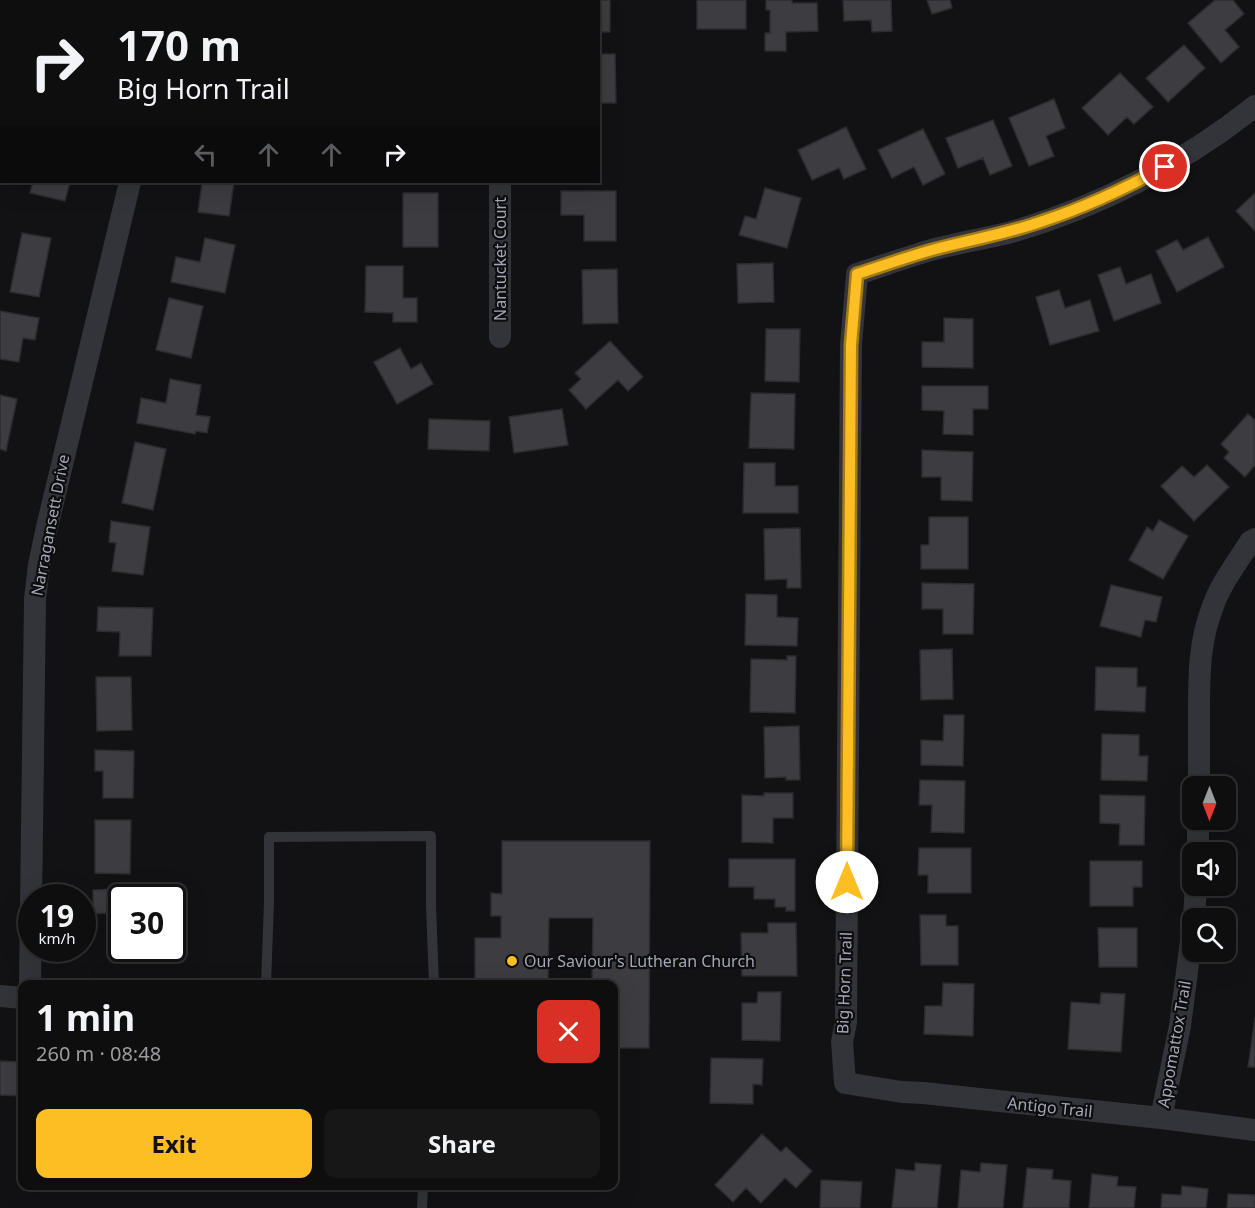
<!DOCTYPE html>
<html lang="en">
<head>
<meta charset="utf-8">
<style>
  body { margin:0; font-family:"Noto Sans",sans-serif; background:#171718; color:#f1f3f6; height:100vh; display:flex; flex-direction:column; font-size:22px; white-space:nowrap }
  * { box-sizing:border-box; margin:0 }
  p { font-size:20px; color:#9b9c9e }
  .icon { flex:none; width:33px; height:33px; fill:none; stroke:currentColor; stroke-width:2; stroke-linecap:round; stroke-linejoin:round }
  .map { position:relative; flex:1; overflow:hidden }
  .side { position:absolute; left:18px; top:980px; width:600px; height:210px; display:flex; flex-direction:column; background:#0e0e0f; border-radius:12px; box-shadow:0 6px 24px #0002,0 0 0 2px #2e2e2f }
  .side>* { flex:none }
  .hud { position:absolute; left:0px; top:0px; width:600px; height:183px; box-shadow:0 6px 24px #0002,0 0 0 2px #2e2e2f; background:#0e0e0f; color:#f1f3f6; overflow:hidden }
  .needle { width:39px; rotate:180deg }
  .buttons { position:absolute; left:1182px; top:776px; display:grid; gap:12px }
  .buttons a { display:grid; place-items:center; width:54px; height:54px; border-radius:12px; background:#0e0e0f; box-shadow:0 6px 24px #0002,0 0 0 2px #2e2e2f; font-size:30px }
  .speed { position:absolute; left:18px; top:884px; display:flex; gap:12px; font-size:30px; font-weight:700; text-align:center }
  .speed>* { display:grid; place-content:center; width:78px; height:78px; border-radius:50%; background:#0e0e0f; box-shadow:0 6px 24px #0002,0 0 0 2px #2e2e2f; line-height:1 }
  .speed small { font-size:15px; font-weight:400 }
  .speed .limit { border:3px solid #111; border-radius:9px; background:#fff; color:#111 }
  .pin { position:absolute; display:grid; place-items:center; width:51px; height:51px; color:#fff; margin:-26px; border:3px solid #fff; border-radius:50%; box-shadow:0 2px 6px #0007 }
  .me { position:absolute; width:66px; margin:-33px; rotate:0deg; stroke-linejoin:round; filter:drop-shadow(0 0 4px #0008) }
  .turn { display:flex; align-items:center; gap:21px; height:126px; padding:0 18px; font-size:27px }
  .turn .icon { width:78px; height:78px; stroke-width:2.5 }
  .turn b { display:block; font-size:42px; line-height:51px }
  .lanes { display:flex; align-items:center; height:57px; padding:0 18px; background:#0003; justify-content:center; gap:30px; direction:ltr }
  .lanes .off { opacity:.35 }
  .round { display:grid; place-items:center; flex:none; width:63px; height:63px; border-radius:12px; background:#171718 }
  .overview { display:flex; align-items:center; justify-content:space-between; height:102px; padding:0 18px }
  h1 { font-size:36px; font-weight:700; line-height:45px }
  .button { display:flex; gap:12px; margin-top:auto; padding:12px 18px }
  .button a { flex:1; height:69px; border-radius:12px; background:#fcbe22; color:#111; font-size:24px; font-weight:700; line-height:69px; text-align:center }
  .button a+a { background:#171718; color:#f1f3f6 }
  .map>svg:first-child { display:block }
  .building { fill:#3c3c41; stroke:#2c2c30; stroke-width:1.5 }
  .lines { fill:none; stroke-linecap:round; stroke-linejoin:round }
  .lane { stroke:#333439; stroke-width:10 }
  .street { stroke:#333439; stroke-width:22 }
  .route-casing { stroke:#a47c16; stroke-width:15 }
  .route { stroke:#fcbe22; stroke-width:10 }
  .poi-dot { fill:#fcbe22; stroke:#0d0d0f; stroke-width:2 }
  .labels { text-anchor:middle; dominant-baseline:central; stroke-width:4.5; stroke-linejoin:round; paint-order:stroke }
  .street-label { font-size:16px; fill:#a3a7b5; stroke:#0d0d0f }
  .poi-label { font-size:16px; fill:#a3a7b5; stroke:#0d0d0f; text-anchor:start }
</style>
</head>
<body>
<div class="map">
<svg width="1255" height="1208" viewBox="0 0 1255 1208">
  <rect width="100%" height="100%" fill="#121214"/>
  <path class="building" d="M575,0h35v32h-12v-30h-23z
    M697,0h49v29h-49z
    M766,0h26v3h25l1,28 -32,1v19h-21v-18h5v-23h-4z
    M843,0h48l1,31 -20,1 -1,-12 -27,1z
    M927,0h23l2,8 -20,6z
    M1215,0h18l11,14 -19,16 14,17 -18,16 -33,-40z
    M1184,45l21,23 -37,34 -22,-24z
    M598,54h17l1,49h-18z
    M1120,73l33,34 -19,17 -7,-7 -19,18 -26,-27z
    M1054,99l11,29 -19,8 8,20 -25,10 -20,-48z
    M993,120l19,46 -22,9 -7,-17 -25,10 -12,-30z
    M598,125h3v48h-3z
    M846,127l20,42 -22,10 -5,-11 -27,12 -14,-30z
    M923,129l22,45 -22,11 -9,-18 -22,11 -14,-28z
    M33,182h37l-5,19 -35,-8z
    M195,182h39l-5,34 -31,-4 4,-28 -7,-1z
    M765,188l36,10 -14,50 -48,-13 6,-19 11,3z
    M561,191h55v50h-32v-26h-23z
    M403,193h35v54h-35z
    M1255,193v38l-19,-20z
    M22,233l29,5 -12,59 -29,-5z
    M1208,237l16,30 -47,25 -21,-41 21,-11 6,10z
    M205,238l30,7 -10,48 -54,-11 5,-25 24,5z
    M773,263l1,39 -36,1 -1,-39z
    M366,266h37v32h14v24h-24v-9l-28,-1z
    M1120,267l6,17 25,-10 10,29 -47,18 -16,-46z
    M617,269l1,54 -35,1 -1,-54z
    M1059,290l6,18 25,-8 9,31 -49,14 -14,-48z
    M169,298l34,8 -12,52 -35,-8z
    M0,311l39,7 -4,22 -12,-2 -4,24 -19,-3z
    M944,318l29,1v49l-51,-1v-25h22z
    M766,329h34l-1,53 -34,-1z
    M610,341l33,36 -15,14 -10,-11 -32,29 -17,-19 12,-11 -6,-6z
    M400,348l11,21 10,-6 12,21 -36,20 -23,-42z
    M170,379l31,6 -5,30 14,2 -3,16 -11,-2 -1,3 -58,-11 4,-25 25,5z
    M922,386h66v23h-15v26l-30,-1 1,-23 -22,-1z
    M751,393l44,1 -1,55 -45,-1z
    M0,395l17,4 -11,52 -6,-2z
    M562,409l6,36 -54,8 -5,-36z
    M1248,414l7,6v45l-10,12 -21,-19 5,-6 -8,-8z
    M429,419l61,2 -1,30 -61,-2z
    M135,442l31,7 -13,61 -31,-7z
    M922,450l51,2 -1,49 -31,-1v-23h-19z
    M744,463h31v23h23v27h-55z
    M1207,465l22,22 -35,34 -33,-35 21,-20 12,11z
    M929,517h39v52h-47v-24h8z
    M1159,520l29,16 -25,43 -34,-19 18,-33 6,4z
    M111,521l39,6 -7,48 -31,-4 4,-28 -7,-1z
    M800,528l1,60h-14v-9l-22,1 -1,-51z
    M922,583l52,1 -1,50h-30v-25h-21z
    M1111,585l51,12 -6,25 -11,-2 -4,17 -41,-11z
    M746,594l31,1v22l21,1 -1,28 -52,-1z
    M98,607l55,1 -2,48h-32l1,-24 -23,-1z
    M952,649l1,50 -32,1 -1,-50z
    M787,656h9l-1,57 -45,-1 1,-53 36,1z
    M1096,667l41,1v19h9l-1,25 -50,-2z
    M96,677h35l1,53 -35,1z
    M944,715h20l-1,51 -42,-1v-25l22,1z
    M799,726l1,54h-14v-3l-21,1 -1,-51z
    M1102,734l37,1v21h9l-1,25 -46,-1z
    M95,750l39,1 -1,47h-30v-27h-8z
    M920,780l45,1 -1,52 -33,-1 1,-27h-13z
    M764,793h29v25h-20v25l-31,-1v-47l22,1z
    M1100,795l45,1 -1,49h-25l1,-21 -20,-1z
    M95,820h36l-1,54 -35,-1z
    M502,841h148l-1,207h-35v-64h-22l1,-66h-44l-1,66h-73v-46h26v-22h-10v-23l11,1z
    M919,848h52v45h-43v-18h-10z
    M729,859h66v52h-9v-4h-11v-8h-21v-12h-25z
    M1090,861h52v26h-9v19h-43z
    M117,889v10h5v47h-14l-1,-33 -14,1v-24z
    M920,915h26v11h12v39h-37z
    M768,923h28l1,53h-55l-1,-43h27z
    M1098,928h39v39h-38z
    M943,983l31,1 -1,52 -49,-2 1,-28h17z
    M758,992h23l-1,49 -38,-1v-37h15z
    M1101,993l24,1 -4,58 -53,-3 3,-47 29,2z
    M1255,1018v49h-7z
    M711,1058l52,1 -1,26 -9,-1v20l-43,-1z
    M0,1061l22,1v34l-22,-1z
    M762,1134l19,18 5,-5 26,24 -16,17 -11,-10 -24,25 -15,-15 -13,14 -18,-17z
    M915,1163l26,2 -4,43h-45l4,-39 19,2z
    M981,1163l26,2 -4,43h-45l3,-38 19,2z
    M1027,1168l26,2 -1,9 19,2 -2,27h-46z
    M1092,1174l26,3 -1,9 19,1 -2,21h-45z
    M821,1180l41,2 -2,26h-40z
    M1182,1186l26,3 -2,19h-45l1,-14 19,1z
    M1228,1194l27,1v13h-28z"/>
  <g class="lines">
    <path class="lane" d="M266,984l3,-82v-65l162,-1v70l3,78
      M422,1208l1,-23"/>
    <path class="street" d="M173,2l1,-2
      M501,2v-2
      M1255,106c-72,58 -159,102 -247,127 -26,6 -51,10 -77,17 -24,7 -49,16 -74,24l-6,71 -5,677 -4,20 3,41 57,9 21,1 238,25 94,12
      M500,337v-155
      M1199,786c0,-25 0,-50 0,-74 0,-37 0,-71 14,-106 8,-23 24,-43 37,-64l5,-3
      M1198,852v-33
      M1194,918l2,-33
      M30,984l5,-385 4,-34 8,-38 83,-345
      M0,996l22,2
      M1161,1118l19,-92 12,-93"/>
  </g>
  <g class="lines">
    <g class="route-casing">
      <path id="route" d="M847,882l4,-537 6,-71c25,-8 50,-17 75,-24 37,-10 75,-16 111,-29 43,-14 83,-33 122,-54"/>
    </g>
    <use href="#route" class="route"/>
  </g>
  <circle class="poi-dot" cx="512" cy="961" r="6"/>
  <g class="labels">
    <g class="street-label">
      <text transform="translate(500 259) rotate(-90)">Nantucket Court</text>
      <text transform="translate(50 525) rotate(-79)">Narragansett Drive</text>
      <text transform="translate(844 983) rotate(-88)">Big Horn Trail</text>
      <text transform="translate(1174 1044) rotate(-80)">Appomattox Trail</text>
      <text transform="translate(1050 1107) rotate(6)">Antigo Trail</text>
    </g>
    <g class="poi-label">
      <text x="524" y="961">Our Saviour's Lutheran Church</text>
    </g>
  </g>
</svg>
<div class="buttons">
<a><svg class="needle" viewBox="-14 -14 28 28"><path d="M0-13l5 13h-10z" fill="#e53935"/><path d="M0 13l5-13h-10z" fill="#9b9c9e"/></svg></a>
<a><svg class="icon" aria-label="sound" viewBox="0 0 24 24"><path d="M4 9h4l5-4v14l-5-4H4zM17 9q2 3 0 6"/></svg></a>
<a><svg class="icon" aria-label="search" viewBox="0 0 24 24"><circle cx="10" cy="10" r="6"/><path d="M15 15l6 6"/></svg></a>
</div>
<div class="speed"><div>19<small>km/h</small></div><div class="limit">30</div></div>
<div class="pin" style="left:1165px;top:167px;background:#d93025"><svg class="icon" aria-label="arrive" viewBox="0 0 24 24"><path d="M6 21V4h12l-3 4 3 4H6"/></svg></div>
<svg class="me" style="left:847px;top:882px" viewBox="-20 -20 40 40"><circle r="19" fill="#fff"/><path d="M0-13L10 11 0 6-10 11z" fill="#fcbe22"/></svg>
<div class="hud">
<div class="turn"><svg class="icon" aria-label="right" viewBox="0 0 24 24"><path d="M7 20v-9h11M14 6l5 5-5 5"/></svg><div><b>170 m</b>Big Horn Trail</div></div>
<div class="lanes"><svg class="icon off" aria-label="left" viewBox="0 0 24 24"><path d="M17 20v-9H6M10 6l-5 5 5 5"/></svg><svg class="icon off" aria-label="ahead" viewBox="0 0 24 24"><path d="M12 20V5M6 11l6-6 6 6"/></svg><svg class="icon off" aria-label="ahead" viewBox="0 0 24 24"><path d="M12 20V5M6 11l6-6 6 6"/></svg><svg class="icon" aria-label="right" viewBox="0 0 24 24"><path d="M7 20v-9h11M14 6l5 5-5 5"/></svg></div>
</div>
<section class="side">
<div class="overview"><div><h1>1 min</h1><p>260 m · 08:48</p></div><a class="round" style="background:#d93025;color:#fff"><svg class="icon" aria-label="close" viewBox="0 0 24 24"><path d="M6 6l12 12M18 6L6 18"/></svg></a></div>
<div class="button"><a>Exit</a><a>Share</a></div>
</section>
</div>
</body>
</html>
